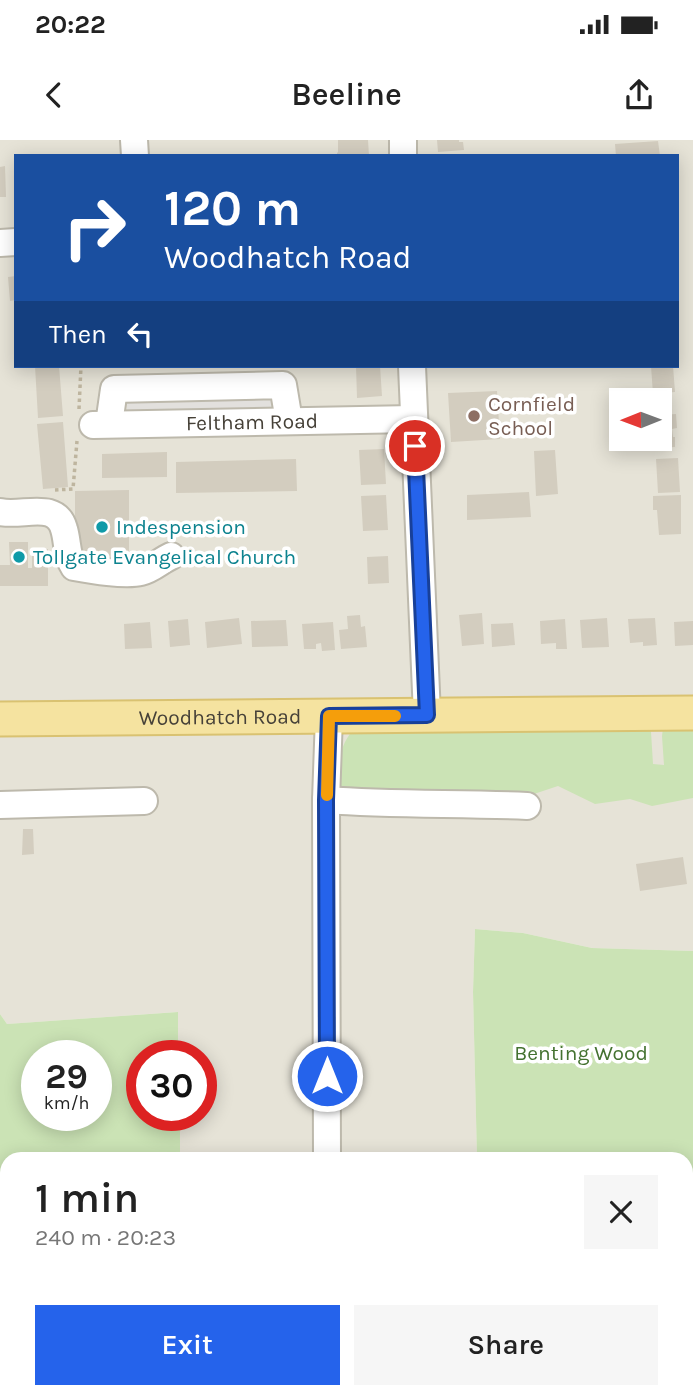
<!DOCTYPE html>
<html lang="en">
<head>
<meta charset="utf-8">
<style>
  body { margin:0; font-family:Karla,sans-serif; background:#f6f6f6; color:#222; height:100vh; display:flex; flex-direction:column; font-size:26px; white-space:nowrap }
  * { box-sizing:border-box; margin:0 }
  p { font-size:23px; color:#767676 }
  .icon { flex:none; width:38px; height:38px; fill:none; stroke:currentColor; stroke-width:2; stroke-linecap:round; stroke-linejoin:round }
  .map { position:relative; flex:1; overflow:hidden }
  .panel { position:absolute; left:0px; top:1012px; width:693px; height:247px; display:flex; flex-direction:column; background:#fff; border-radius:21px 21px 0 0; box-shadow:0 4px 18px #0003 }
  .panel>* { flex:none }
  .top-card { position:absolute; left:14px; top:14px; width:665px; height:214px; border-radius:0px; box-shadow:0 4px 18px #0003; background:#1a4fa0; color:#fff; overflow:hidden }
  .needle { width:46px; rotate:269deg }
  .fabs { position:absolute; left:609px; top:248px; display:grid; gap:14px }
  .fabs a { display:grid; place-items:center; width:63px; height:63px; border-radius:0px; background:#fff; box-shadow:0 4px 18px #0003; font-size:35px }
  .speed { position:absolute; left:21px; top:900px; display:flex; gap:14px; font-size:35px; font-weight:700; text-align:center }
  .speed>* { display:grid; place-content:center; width:91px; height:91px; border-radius:50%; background:#fff; box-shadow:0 4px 18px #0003; line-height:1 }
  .speed small { font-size:18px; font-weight:400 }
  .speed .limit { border:10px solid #d22; background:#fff; color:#111 }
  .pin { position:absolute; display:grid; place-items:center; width:60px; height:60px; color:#fff; margin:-30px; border:4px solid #fff; border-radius:50%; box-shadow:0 2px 7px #0007 }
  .me { position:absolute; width:77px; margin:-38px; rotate:0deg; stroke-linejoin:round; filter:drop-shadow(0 0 5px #0008) }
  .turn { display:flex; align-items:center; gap:24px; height:147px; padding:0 35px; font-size:32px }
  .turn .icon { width:91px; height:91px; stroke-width:2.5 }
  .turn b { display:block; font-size:49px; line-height:60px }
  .then { display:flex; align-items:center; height:66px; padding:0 35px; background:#0003; gap:14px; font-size:26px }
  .round { display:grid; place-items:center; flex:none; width:74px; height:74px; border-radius:0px; background:#f6f6f6 }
  .overview { display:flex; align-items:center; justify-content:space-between; height:119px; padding:0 35px }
  h1 { font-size:42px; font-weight:600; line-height:52px }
  .button { display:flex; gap:14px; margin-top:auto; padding:14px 35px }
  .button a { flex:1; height:80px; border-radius:0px; background:#2563eb; color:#fff; font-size:28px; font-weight:600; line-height:80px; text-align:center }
  .button a+a { background:#f6f6f6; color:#222 }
  .status { display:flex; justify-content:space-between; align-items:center; height:49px; padding:0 35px; background:#fff; direction:ltr }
  .status svg { height:19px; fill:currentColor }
  header { display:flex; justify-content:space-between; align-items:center; height:91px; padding:0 35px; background:#fff; font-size:32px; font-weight:600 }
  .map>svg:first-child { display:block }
  .residential { fill:#e6e3d7; fill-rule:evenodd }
  .green { fill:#cbe3b5; fill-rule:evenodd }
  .parking { fill:#e2e0dd }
  .building { fill:#d3cdbf }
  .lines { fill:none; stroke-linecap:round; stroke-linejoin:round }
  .minor-casing { stroke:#bdb9ac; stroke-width:30 }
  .major-casing { stroke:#d9c271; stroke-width:37 }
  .path { stroke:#beb59f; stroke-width:3.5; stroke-dasharray:3.5 3.5; stroke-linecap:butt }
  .minor { stroke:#fff; stroke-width:26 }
  .major { stroke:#f5e3a0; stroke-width:33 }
  .route-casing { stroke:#184099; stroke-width:18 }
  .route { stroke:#2563eb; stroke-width:12 }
  .slow { stroke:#f59e0b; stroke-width:12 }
  .education-dot { fill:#8d6e63; stroke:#fff; stroke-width:2.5 }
  .culture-dot { fill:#0f9aa8; stroke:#fff; stroke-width:2.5 }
  .labels { text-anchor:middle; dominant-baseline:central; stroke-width:7; stroke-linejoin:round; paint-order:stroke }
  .education-label { font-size:21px; fill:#785e54; stroke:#fff; text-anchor:start }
  .street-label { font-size:21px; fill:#464138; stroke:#fff }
  .culture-label { font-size:21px; fill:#0d838f; stroke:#fff; text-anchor:start }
  .park-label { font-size:21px; fill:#447230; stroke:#fff }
</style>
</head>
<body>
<div class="status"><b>20:22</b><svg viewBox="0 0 49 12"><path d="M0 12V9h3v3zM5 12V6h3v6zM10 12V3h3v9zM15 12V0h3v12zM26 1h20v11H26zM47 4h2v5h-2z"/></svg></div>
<header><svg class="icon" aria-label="back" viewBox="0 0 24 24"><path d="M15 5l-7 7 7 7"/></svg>Beeline<svg class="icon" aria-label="share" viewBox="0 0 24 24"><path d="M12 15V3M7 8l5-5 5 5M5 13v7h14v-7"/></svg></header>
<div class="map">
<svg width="693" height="1258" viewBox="0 0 693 1258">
  <rect width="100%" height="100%" fill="#f3f0e9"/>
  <path class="residential" d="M0,0h693v811l-101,-3 -69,-15 -48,-4 -2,63 4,166h-297v-43h21v-60h-23l-1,-43 -170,12 -7,-10zM16,16h661v210h-661zM621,261h39v38h-39z"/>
  <path class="green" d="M693,584v74l-41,8 -22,-7 -35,5 -37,-18 -33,11 -183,14c-3,-28 -9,-58 11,-81l294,-3 4,5 2,32 11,1 -2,-29 1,-8z
    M475,789l48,4 69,15 101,3v447h-693v-384l7,10 171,-12v43h-36v60h38v43h-173v233h679v-233h-209l-4,-166zM37,915h59v60h-59z"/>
  <path class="parking" d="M281,251v18l-154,3v-19z"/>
  <path class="building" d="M338,0h30l1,16h-32v-3l1,-1z
    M437,0h22v2h4l1,8 -26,2z
    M658,1l2,15h-44l-1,-12z
    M5,26l1,31h-6v-30z
    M16,136v24l-6,1 -2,-24z
    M35,226h24l4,50 -25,2z
    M356,226h24l2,30 -25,2z
    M651,226h22l2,26 -22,2z
    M497,251l3,48 -49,3 -3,-49z
    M676,274l1,14 -5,1 1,8h2v10l-18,1 -1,-9h4v-24z
    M63,282l5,65 -25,2 -6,-65z
    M384,309l2,35 -25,1 -2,-35z
    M555,310l3,44 -22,2 -2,-45z
    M167,312v25l-65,1v-24z
    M678,318l2,34 -22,1 -2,-34z
    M296,319l1,32 -121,2v-31z
    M129,350v74h-54v-73z
    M529,352l2,25 -64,3v-25z
    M386,355l2,35 -25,1 -2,-35z
    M681,355v39l-22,1 -2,-25h-4v-14z
    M9,402h19v26h4v-19h16v37h-48v-21h10z
    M388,416l1,27 -21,1 -1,-27z
    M482,473l2,31 -22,2 -3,-31z
    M360,475l1,12 4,-1 2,21 -26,2 -2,-19 9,-1 -1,-13z
    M239,478l3,26 -35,4 -2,-26z
    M607,478l2,29 -27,1 -2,-28z
    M655,478l2,27 -14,1v-4l-13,1 -2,-24z
    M188,479l2,26 -20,2 -2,-26z
    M565,479l2,30h-11v-6l-15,1 -1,-23z
    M286,480l2,26 -36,1 -1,-26z
    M693,481v24l-18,1 -1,-24z
    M150,482l2,26 -27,1 -1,-25z
    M333,482l2,28 -13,1 -1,-8 -5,1v5h-12l-2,-25z
    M513,483l2,22 -23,2 -1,-23z
    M23,689h10l1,25 -12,1z
    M683,717l4,27 -47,7 -4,-27z"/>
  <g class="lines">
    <g class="minor-casing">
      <g id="minor">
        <path d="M134,0l1,16"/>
        <path d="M403,0v16"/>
        <path d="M0,103l16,-1"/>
        <path d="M412,226l15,349"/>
        <path d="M109,284l5,-35 169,-4 6,36"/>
        <path id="s1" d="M93,285l320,-6"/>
        <path d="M0,372c23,5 56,-12 64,17 4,13 2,26 10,38 17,3 51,9 67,5 12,-3 19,-11 30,-16"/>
        <path d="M326,660c67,5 134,3 201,6"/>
        <path d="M0,665l144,-4"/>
        <path d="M327,1018l-1,-358 3,-84"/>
      </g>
    </g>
    <g class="major-casing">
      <g id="major">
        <path id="s2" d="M0,579l693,-6"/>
      </g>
    </g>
    <path class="path" d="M79,269l2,-43
      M55,350l18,-1 4,-48"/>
    <use href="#minor" class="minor"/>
    <use href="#major" class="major"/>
  </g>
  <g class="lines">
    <g class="route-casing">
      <path id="route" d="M327,936l-1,-276 3,-84 98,-1 -12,-269"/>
    </g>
    <use href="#route" class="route"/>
    <path class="slow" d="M327,655l2,-79h66"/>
  </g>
  <circle class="education-dot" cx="474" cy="276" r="7"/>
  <g class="culture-dot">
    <circle cx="102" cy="387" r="7"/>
    <circle cx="19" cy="417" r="7"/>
  </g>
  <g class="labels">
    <g class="education-label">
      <text x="488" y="264">Cornfield<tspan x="488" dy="24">School</tspan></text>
    </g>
    <g class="street-label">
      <text stroke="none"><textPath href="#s1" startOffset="159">Feltham Road</textPath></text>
      <text stroke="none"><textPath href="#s2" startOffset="220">Woodhatch Road</textPath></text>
    </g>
    <g class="culture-label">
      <text x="116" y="387">Indespension</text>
      <text x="33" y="417">Tollgate Evangelical Church</text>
    </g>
    <g class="park-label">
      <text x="581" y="913">Benting Wood</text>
    </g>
  </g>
</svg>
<div class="fabs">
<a><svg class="needle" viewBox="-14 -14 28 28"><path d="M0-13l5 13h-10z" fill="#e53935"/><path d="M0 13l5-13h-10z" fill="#767676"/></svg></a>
</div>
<div class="speed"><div>29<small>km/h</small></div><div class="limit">30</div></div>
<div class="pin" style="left:415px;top:306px;background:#d93025"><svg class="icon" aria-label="arrive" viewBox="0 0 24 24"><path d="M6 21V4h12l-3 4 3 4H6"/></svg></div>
<svg class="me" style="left:327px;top:936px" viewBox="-20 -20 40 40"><circle r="17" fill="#2563eb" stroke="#fff" stroke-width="3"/><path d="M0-11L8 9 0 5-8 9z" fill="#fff"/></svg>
<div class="top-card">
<div class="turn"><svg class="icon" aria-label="right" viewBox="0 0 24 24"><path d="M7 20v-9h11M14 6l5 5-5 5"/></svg><div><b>120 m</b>Woodhatch Road</div></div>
<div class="then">Then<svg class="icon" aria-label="left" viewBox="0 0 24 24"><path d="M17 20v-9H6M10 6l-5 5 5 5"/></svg></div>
</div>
<section class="panel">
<div class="overview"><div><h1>1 min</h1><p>240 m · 20:23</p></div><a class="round"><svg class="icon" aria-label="close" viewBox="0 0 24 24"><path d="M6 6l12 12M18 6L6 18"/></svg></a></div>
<div class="button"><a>Exit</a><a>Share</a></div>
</section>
</div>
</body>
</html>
